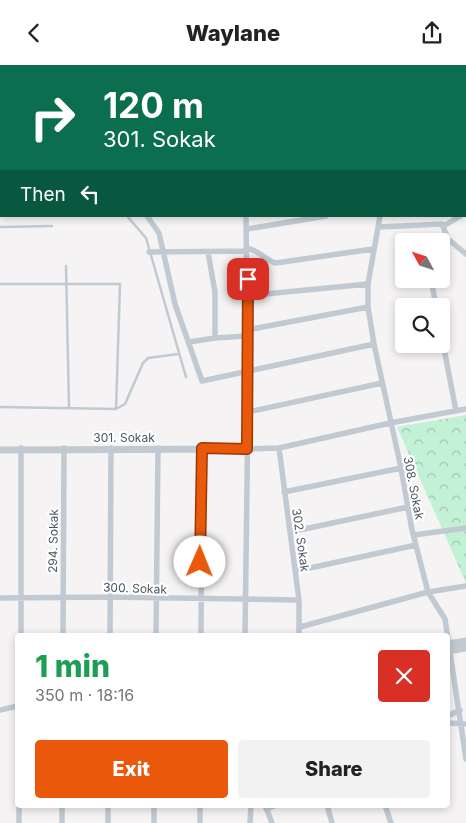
<!DOCTYPE html>
<html lang="en">
<head>
<meta charset="utf-8">
<style>
  body { margin:0; font-family:Inter,sans-serif; background:#f2f2f2; color:#222; height:100vh; display:flex; flex-direction:column; font-size:19px; white-space:nowrap }
  * { box-sizing:border-box; margin:0 }
  p { font-size:16px; color:#767676 }
  .icon { flex:none; width:28px; height:28px; fill:none; stroke:currentColor; stroke-width:2; stroke-linecap:round; stroke-linejoin:round }
  .map { position:relative; flex:1; overflow:hidden }
  .side { position:absolute; left:15px; top:568px; width:435px; height:175px; display:flex; flex-direction:column; background:#fff; border-radius:5px; box-shadow:0 2px 8px #0003 }
  .side>* { flex:none }
  .top-card { position:absolute; left:0px; top:0px; width:466px; height:152px; box-shadow:0 2px 8px #0003; background:#0b6e4f; color:#fff; overflow:hidden }
  .needle { width:32px; rotate:310deg }
  .fabs { position:absolute; left:395px; top:168px; display:grid; gap:10px }
  .fabs a { display:grid; place-items:center; width:55px; height:55px; border-radius:5px; background:#fff; box-shadow:0 2px 8px #0003; font-size:25px }
  .pin { position:absolute; display:grid; place-items:center; width:42px; height:42px; color:#fff; margin:-21px; border-radius:10px; box-shadow:0 2px 8px #0006 }
  .me { position:absolute; width:55px; margin:-28px; rotate:1deg; stroke-linejoin:round; filter:drop-shadow(0 0 4px #0008) }
  .turn { display:flex; align-items:center; gap:18px; height:105px; padding:0 20px; font-size:22px }
  .turn .icon { width:65px; height:65px; stroke-width:2.5 }
  .turn b { display:block; font-size:35px; line-height:42px }
  .then { display:flex; align-items:center; height:48px; padding:0 20px; background:#0003; gap:10px; font-size:19px }
  .round { display:grid; place-items:center; flex:none; width:52px; height:52px; border-radius:5px; background:#f2f2f2 }
  .head { display:flex; align-items:center; justify-content:space-between; height:85px; padding:0 20px }
  h1 { font-size:30px; font-weight:800; line-height:38px; color:#1e9e55 }
  .button { display:flex; gap:10px; margin-top:auto; padding:10px 20px }
  .button a { flex:1; height:58px; border-radius:5px; background:#ea580c; color:#fff; font-size:20px; font-weight:800; line-height:58px; text-align:center }
  .button a+a { background:#f2f2f2; color:#222 }
  header { display:flex; justify-content:space-between; align-items:center; height:65px; padding:0 20px; background:#fff; font-size:22px; font-weight:800 }
  .map>svg:first-child { display:block }
  .park { fill:url(#park-crowns) }
  .lines { fill:none; stroke-linecap:round; stroke-linejoin:round }
  .motorway-casing { stroke:#7690ad; stroke-width:12 }
  .service { stroke:#c1cad2; stroke-width:2.5 }
  .minor { stroke:#c1cad2; stroke-width:5.5 }
  .tertiary { stroke:#c1cad2; stroke-width:7 }
  .motorway { stroke:#8ba5c1; stroke-width:10 }
  .route-casing { stroke:#983908; stroke-width:12 }
  .route { stroke:#ea580c; stroke-width:9 }
  .labels { text-anchor:middle; dominant-baseline:central; stroke-width:4.5; stroke-linejoin:round; paint-order:stroke }
  .street-label { font-size:12px; fill:#4a5661; stroke:#fff }
</style>
</head>
<body>
<header><svg class="icon" aria-label="back" viewBox="0 0 24 24"><path d="M15 5l-7 7 7 7"/></svg>Waylane<svg class="icon" aria-label="share" viewBox="0 0 24 24"><path d="M12 15V3M7 8l5-5 5 5M5 13v7h14v-7"/></svg></header>
<div class="map">
<svg width="466" height="758" viewBox="0 0 466 758">
  <defs>
    <pattern id="park-crowns" width="20" height="18" patternUnits="userSpaceOnUse" patternTransform="scale(1.25)"><rect width="20" height="18" fill="#c3f1d5"/><path d="M2 6a3 3 0 1 1 6 0M12 15a3 3 0 1 1 6 0" fill="none" stroke="#a0c6b0"/></pattern>
  </defs>
  <rect width="100%" height="100%" fill="#f5f3f3"/>
  <path class="park" d="M466,350v168l-69,-156z"/>
  <g class="lines">
    <g class="motorway-casing">
      <path id="motorway" d="M228,0l2,1
        M278,0l3,1
        M465,85l1,1
        M465,109l1,1"/>
    </g>
    <path class="service" d="M354,0l1,1
      M0,28l1,1
      M0,89h1
      M0,104h1
      M127,151l19,22 40,139
      M0,162l52,-1
      M66,201l3,142
      M0,219h120l-4,125
      M0,342l116,2 9,-5 18,-41 5,-5 30,-4"/>
    <path class="minor" d="M54,0l1,1
      M132,0l2,1
      M465,66h1
      M147,151l12,17 16,71 27,77 172,-37
      M380,151l-12,68v23l6,37 27,124 11,62 16,62 17,27 21,140
      M444,161l16,-10
      M379,162l63,-3 6,15 18,15
      M247,164l79,-13
      M247,183c14,3 17,12 29,15l97,-14
      M149,187l98,-1
      M431,214l5,27
      M248,229h17l103,-10
      M247,265l121,-23
      M441,268l15,78
      M215,273l32,-2
      M189,277l26,-4v-46l-7,-40
      M248,347l134,-29
      M279,383l20,152v35
      M247,384l32,-1 111,-25 76,-14
      M284,427l117,-24
      M290,467l118,-25
      M414,470l52,-7
      M296,506l120,-26
      M0,533l110,-1 189,3
      M300,562l128,-35 38,-6
      M21,570v-187
      M63,570l1,-187
      M110,570l1,-187
      M156,570l2,-187
      M201,570l1,-187
      M245,570l3,-223 -2,-196
      M0,645l18,-4
      M448,651l12,-6
      M448,658l18,1
      M265,740l7,18
      M327,740l5,18
      M385,740l6,18
      M266,744l11,-4
      M19,758v-18
      M62,758v-18
      M108,758v-18
      M154,758v-18
      M200,758v-18
      M250,758l1,-18"/>
    <path class="tertiary" d="M0,385l247,-1
      M448,579l18,-3
      M448,586l18,-3"/>
    <use href="#motorway" class="motorway"/>
  </g>
  <g class="lines">
    <g class="route-casing">
      <path id="route" d="M200,497l2,-114 45,1 1,-170"/>
    </g>
    <use href="#route" class="route"/>
  </g>
  <g class="labels">
    <g class="street-label">
      <text x="124" y="372">301. Sokak</text>
      <text transform="translate(414 423) rotate(79)">308. Sokak</text>
      <text transform="translate(301 475) rotate(82)">302. Sokak</text>
      <text transform="translate(53 476) rotate(-89)">294. Sokak</text>
      <text transform="translate(135 523) rotate(2)">300. Sokak</text>
    </g>
  </g>
</svg>
<div class="fabs">
<a><svg class="needle" viewBox="-14 -14 28 28"><path d="M0-13l5 13h-10z" fill="#e53935"/><path d="M0 13l5-13h-10z" fill="#767676"/></svg></a>
<a><svg class="icon" aria-label="search" viewBox="0 0 24 24"><circle cx="10" cy="10" r="6"/><path d="M15 15l6 6"/></svg></a>
</div>
<div class="pin" style="left:248px;top:214px;background:#d93025"><svg class="icon" aria-label="arrive" viewBox="0 0 24 24"><path d="M6 21V4h12l-3 4 3 4H6"/></svg></div>
<svg class="me" style="left:200px;top:497px" viewBox="-20 -20 40 40"><circle r="19" fill="#fff"/><path d="M0-13L10 11 0 6-10 11z" fill="#ea580c"/></svg>
<div class="top-card">
<div class="turn"><svg class="icon" aria-label="right" viewBox="0 0 24 24"><path d="M7 20v-9h11M14 6l5 5-5 5"/></svg><div><b>120 m</b>301. Sokak</div></div>
<div class="then">Then<svg class="icon" aria-label="left" viewBox="0 0 24 24"><path d="M17 20v-9H6M10 6l-5 5 5 5"/></svg></div>
</div>
<section class="side">
<div class="head"><div><h1>1 min</h1><p>350 m · 18:16</p></div><a class="round" style="background:#d93025;color:#fff"><svg class="icon" aria-label="close" viewBox="0 0 24 24"><path d="M6 6l12 12M18 6L6 18"/></svg></a></div>
<div class="button"><a>Exit</a><a>Share</a></div>
</section>
</div>
</body>
</html>
